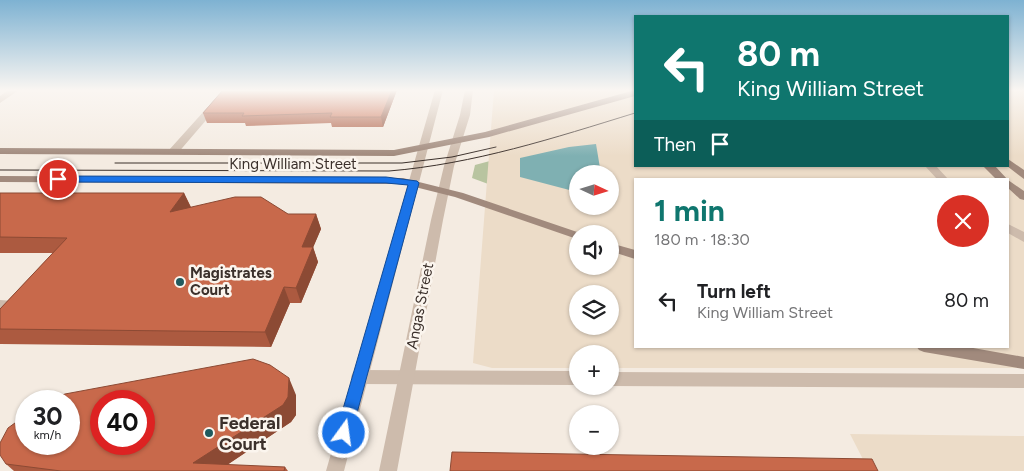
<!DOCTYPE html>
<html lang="en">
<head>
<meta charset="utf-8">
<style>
  body { margin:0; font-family:Figtree,sans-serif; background:#f6f6f6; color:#202124; height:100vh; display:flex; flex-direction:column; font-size:19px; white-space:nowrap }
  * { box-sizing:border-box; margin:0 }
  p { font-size:16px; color:#757577 }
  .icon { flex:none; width:28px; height:28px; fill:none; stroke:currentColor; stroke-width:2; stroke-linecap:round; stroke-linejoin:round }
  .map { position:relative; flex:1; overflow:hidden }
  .panel { position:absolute; left:634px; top:178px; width:375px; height:170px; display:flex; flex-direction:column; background:#fff; border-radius:0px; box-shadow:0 1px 4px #0004 }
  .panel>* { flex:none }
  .hud { position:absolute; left:634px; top:15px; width:375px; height:152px; border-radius:0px; box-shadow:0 1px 4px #0004; background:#0f766e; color:#fff; overflow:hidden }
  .needle { width:32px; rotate:94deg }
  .tools { position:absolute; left:569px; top:165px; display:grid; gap:10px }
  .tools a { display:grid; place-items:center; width:50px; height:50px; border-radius:50%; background:#fff; box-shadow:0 1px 4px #0004; font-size:25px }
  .speed { position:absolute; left:15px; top:390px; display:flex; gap:10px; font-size:25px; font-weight:700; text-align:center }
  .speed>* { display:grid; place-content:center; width:65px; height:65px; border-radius:50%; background:#fff; box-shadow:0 1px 4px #0004; line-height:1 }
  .speed small { font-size:12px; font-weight:400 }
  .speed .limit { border:8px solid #d22; background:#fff; color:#111 }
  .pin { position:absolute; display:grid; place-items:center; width:42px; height:42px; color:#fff; margin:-21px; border:2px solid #fff; border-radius:50%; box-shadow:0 1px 5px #0007 }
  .me { position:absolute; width:55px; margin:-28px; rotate:14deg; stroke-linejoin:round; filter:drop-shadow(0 0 4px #0008) }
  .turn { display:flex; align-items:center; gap:18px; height:105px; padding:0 20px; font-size:22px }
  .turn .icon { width:65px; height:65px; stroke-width:2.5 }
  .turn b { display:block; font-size:35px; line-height:42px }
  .then { display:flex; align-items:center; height:48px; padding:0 20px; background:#0003; gap:10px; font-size:19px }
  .round { display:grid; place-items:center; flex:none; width:52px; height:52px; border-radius:26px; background:#f6f6f6 }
  .overview { display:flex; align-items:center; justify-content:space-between; height:85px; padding:0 20px }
  h1 { font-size:30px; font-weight:700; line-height:38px; color:#0f766e }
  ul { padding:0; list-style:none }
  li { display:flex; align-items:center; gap:15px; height:75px; padding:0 20px }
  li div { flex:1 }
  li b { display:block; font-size:19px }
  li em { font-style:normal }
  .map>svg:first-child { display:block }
  .green { fill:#b8c4a0 }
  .plaza { fill:#ecdcc8; fill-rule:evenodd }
  .water { fill:#7fb0b2 }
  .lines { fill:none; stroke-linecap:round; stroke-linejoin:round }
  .service { fill:#cdbbac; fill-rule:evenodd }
  .minor { fill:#cdbbac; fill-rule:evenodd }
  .tertiary { fill:#cdbbac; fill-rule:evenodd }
  .secondary { fill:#a18a7d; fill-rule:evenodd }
  .tram { stroke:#3b302b; stroke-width:1 }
  .wall { fill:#ac5a40 }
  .shaded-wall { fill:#8c4a34 }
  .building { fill:#c8694b; stroke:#8c4a34; fill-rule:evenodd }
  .route { fill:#1a73e8; stroke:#114b97 }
  .poi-dot { fill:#1f5a5e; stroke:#fbf5ee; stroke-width:2 }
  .labels { text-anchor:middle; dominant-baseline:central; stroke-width:5; stroke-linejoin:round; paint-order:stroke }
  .street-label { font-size:15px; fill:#3b302b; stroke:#fbf5ee }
  .poi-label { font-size:15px; font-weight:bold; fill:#3b302b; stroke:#fbf5ee; text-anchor:start }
  .near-poi-label { font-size:18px; font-weight:bold; fill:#3b302b; stroke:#fbf5ee; text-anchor:start }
</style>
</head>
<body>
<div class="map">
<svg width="1024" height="471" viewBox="0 0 1024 471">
  <rect width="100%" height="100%" fill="#f4ebe1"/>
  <path class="green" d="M501,158l-2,30 -27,-10 3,-13z"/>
  <path class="plaza" d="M494,90h141v76h373v-76h16v278h-414v-14h-32l-1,14h-85l-19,-5zM578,174h32v32h-32zM635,179h373v167h-373zM578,234h32v32h-32zM578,294h32v32h-32z
    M850,434l174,2v35h-155z"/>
  <path class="water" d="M596,144l5,30h-23l-1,18 -57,-15v-19l49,-11z"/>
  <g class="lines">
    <path class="service" d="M223,90h9l-55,64h-8v-4z
      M925,166h11l12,13h-11z
      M1008,224l16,8v10l-16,-9z"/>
    <path class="minor" d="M0,300l13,1 2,4 -2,4 -13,1z
      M359,370l219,1v14l-219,-1 -6,-2 -2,-5 2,-5z
      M610,372l414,2v14l-414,-2z"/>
    <path class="tertiary" d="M8,90h11l-19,13v-7z
      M435,90h8l-99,381h-18z
      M465,90h8l-3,25 -16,51 -11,54 -46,251h-18l52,-251 13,-54 16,-51z"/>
    <path class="secondary" d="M635,90v6l-146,41 -95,19 -394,-2v-6l394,2 91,-18z
      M1008,159l16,11v9l-17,-13z
      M983,166h12l13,14 16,11v9l-4,-1 -12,-11v-9h-12z
      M0,176l403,2 60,15 120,41h-5v5l-4,-1 -119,-41 -52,-13 -403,-2z
      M610,243l25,7v9l-25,-8z
      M916,346h46l62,11v12l-100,-17 -5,-2z"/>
    <path class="tram" d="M115,163h287l50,-6 44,-10
      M0,170l389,1c85,-7 165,-33 246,-58"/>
  </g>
  <path class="wall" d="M223,90h174l-14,37h-51l-1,-4 -85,3 -1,-3h-38l-4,-10z
    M0,193h184l7,14 97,7h28l5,15 -8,18 5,15 -17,41h-11l-19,44 -271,-3v-35l53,-56h-53z
    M296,395v20l-5,7 -64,43 58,2 3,4h-274l-8,-7z"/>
  <path class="shaded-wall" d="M392,90h5l-14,37 -2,-10z
    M184,193l7,15 -21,4z
    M316,214l5,15 -14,33 -5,-15z
    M313,247l5,15 -17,41 -5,-15z
    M284,287l6,16 -19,44 -6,-15z
    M289,378l7,17v20l-5,7 -73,49 -25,-8z"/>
  <path class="building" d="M223,90h169l-11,27h-51l2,-4 -90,3 2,-3h-41z
    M0,193h184l-14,19 65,-15h26l27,17h28l-14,33h11l-17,41 -12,-1 -19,45 -265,-3v-20l67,-71 -67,-1z
    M253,359l17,6 19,13 -1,19 -5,8 -90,58 92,4 -1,4h-223l-55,-7 -6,-9v-12l8,-15 18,-13v29h43v-43h-21l17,-7zM101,401h43v43h-43z
    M452,452l420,7 6,12h-428z"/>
  <linearGradient id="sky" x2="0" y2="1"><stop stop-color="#7eb2d2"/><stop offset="0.58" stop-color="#faf6f2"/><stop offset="1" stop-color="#faf6f2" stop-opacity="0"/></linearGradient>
  <rect width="1024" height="156" fill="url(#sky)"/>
  <path class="route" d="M58,176l328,1 31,4 2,2 -69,256 -6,2 -5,-2 -3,-6 72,-248 -22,-2 -332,-1 -1,-3z"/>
  <g class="poi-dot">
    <circle cx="180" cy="282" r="5"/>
    <circle cx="209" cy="433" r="5"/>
  </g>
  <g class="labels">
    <g class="street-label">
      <text x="293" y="164">King William Street</text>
      <text transform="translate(420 306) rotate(-79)">Angas Street</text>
    </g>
    <g class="poi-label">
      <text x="190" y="273">Magistrates<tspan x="190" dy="17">Court</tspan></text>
    </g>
    <g class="near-poi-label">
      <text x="219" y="423">Federal<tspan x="219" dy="21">Court</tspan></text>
    </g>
  </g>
</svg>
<div class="tools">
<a><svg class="needle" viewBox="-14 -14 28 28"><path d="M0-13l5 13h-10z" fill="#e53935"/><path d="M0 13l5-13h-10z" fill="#757577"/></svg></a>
<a><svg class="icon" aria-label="sound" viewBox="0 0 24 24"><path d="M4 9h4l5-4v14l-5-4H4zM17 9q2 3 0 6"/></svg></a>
<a><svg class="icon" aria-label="layers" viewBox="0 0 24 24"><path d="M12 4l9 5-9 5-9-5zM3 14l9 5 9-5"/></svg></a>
<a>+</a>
<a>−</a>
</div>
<div class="speed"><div>30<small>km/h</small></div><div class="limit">40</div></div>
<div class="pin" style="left:58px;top:179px;background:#d93025"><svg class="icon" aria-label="arrive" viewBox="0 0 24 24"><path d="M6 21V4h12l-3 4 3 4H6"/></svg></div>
<svg class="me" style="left:344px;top:433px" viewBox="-20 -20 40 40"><circle r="17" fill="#1a73e8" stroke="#fff" stroke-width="3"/><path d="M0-11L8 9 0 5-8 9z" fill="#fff"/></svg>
<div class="hud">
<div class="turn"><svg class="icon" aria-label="left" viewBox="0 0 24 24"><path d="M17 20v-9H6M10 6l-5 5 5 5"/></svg><div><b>80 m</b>King William Street</div></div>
<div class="then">Then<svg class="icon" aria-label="arrive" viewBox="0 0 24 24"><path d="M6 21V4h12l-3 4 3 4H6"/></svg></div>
</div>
<section class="panel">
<div class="overview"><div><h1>1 min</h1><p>180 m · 18:30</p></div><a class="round" style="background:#d93025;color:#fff"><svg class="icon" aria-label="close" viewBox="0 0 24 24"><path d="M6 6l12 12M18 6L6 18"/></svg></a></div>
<ul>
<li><svg class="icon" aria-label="left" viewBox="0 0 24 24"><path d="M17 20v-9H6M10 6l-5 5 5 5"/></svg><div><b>Turn left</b><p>King William Street</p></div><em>80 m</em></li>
</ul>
</section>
</div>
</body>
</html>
